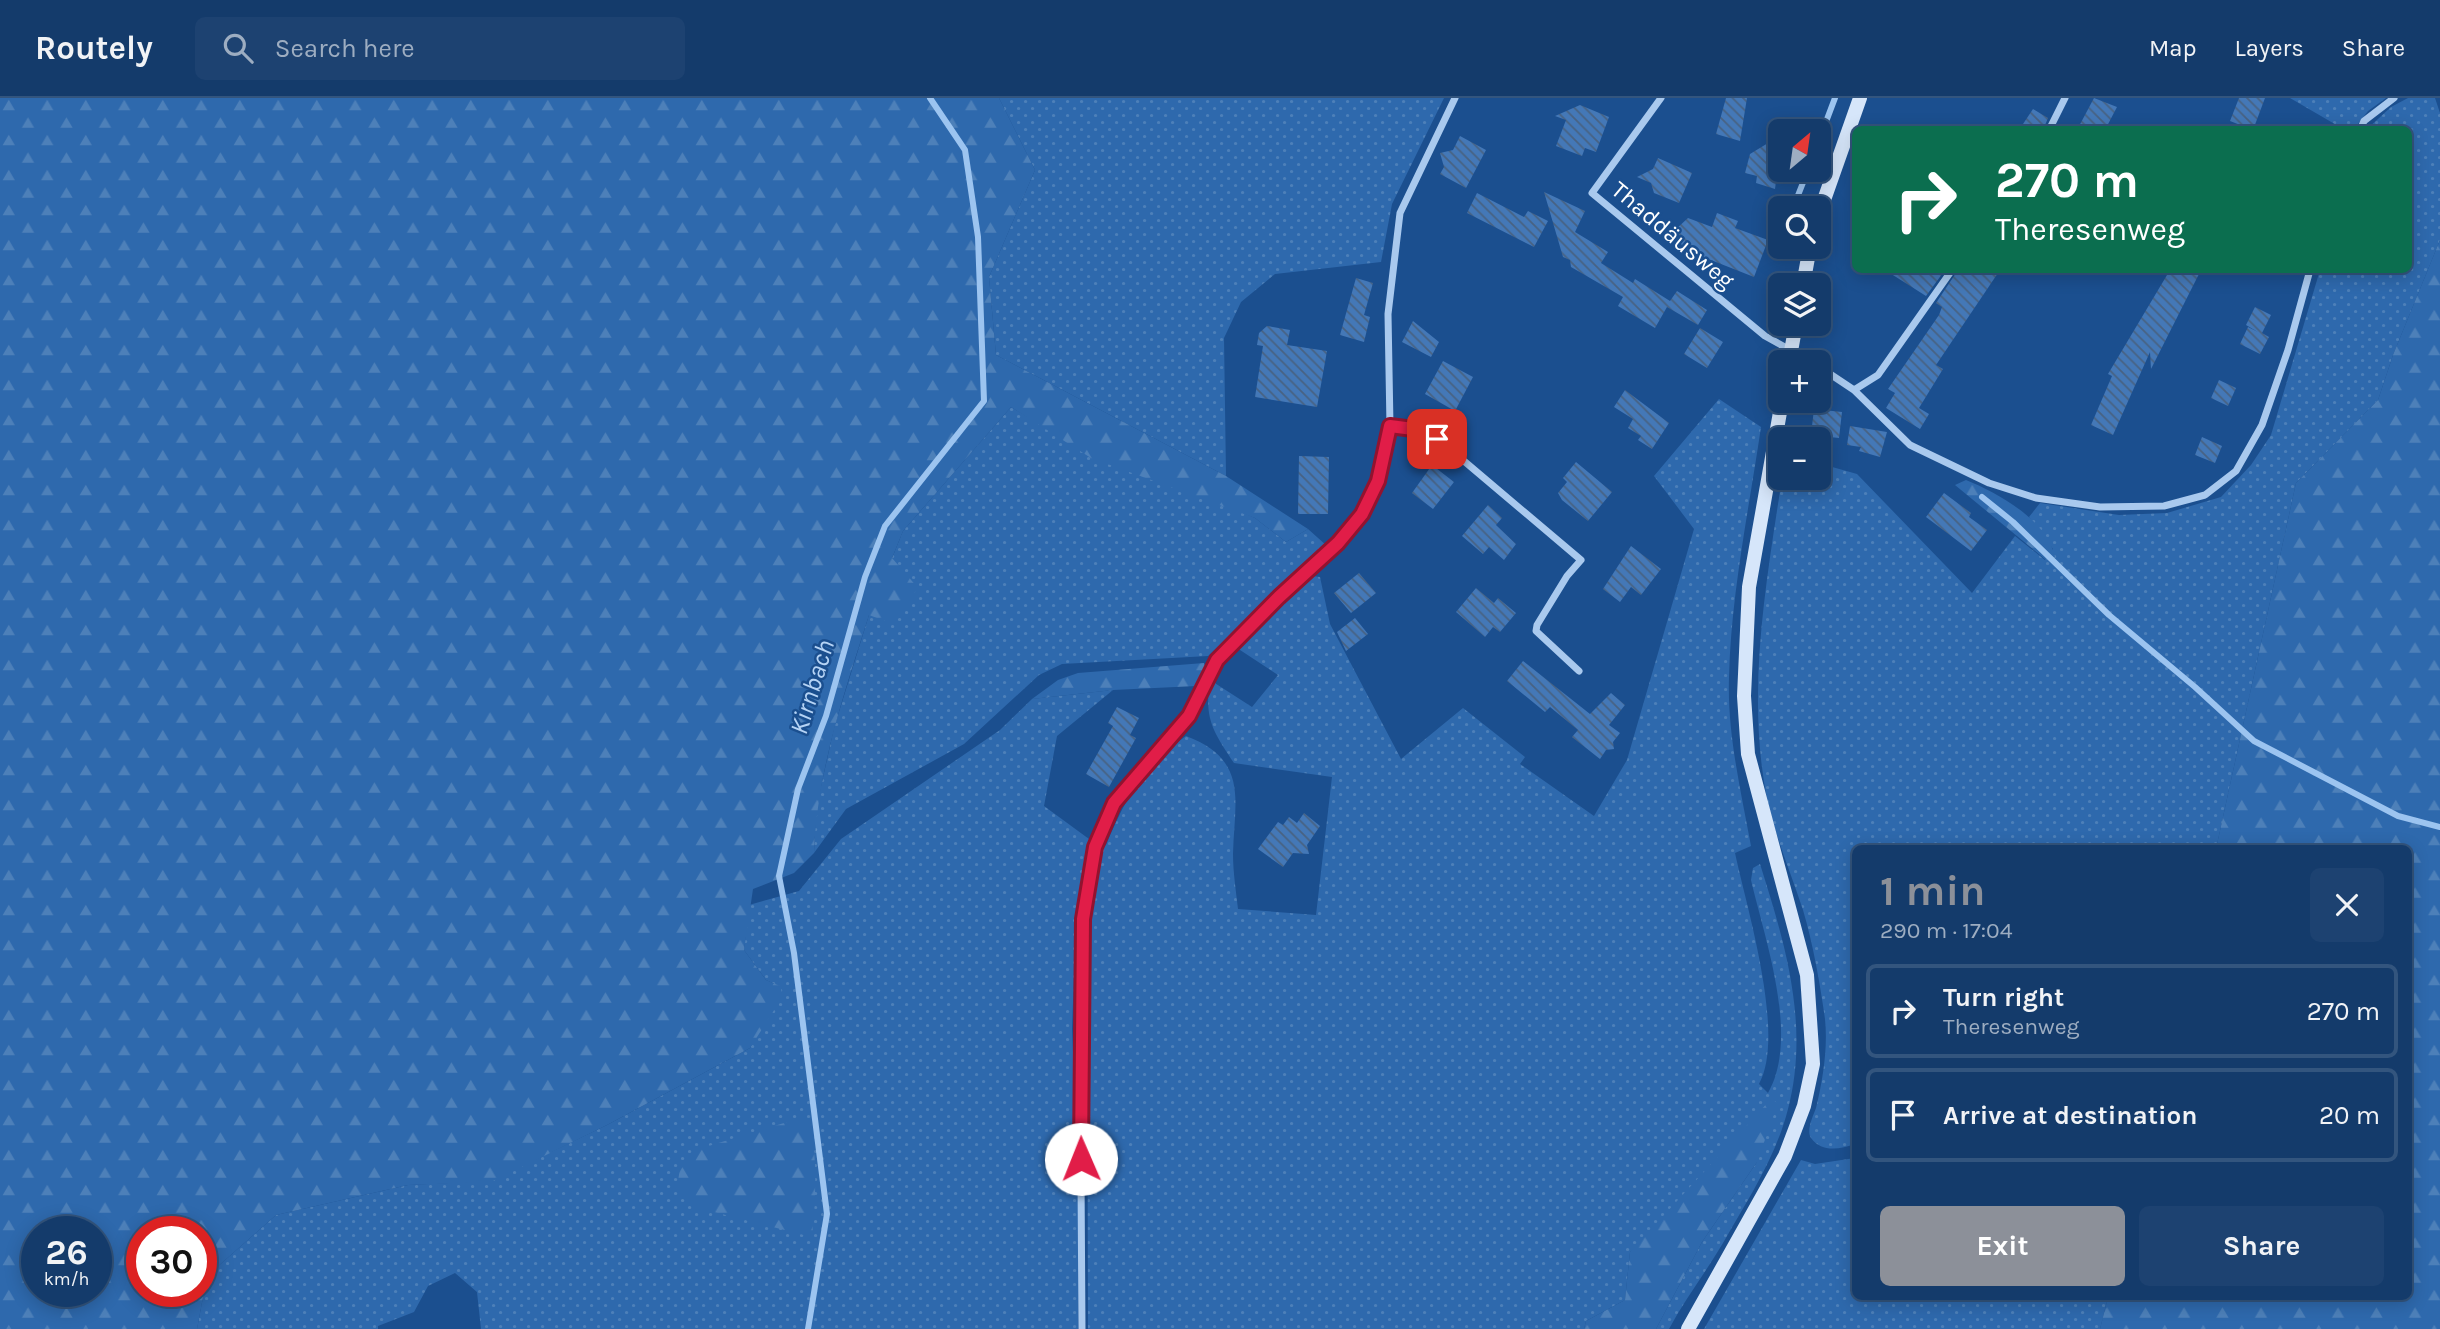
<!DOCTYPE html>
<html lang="en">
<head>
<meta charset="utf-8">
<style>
  body { margin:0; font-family:Karla,sans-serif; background:#1d4271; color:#f1f3f6; height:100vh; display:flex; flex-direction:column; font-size:26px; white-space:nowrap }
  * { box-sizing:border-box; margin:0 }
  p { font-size:23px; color:#9dadc1 }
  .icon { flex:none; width:38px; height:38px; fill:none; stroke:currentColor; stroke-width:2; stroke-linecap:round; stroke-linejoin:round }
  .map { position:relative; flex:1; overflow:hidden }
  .drawer { position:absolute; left:1852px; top:747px; width:560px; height:455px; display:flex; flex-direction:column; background:#143b6b; border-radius:10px; box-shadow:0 4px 18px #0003,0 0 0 2px #33557e }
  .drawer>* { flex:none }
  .guide { position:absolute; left:1852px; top:28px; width:560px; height:147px; border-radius:10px; box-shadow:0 4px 18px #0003,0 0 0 2px #33557e; background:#0b6e4f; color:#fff; overflow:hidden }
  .needle { width:46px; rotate:29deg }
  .tools { position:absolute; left:1768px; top:21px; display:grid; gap:14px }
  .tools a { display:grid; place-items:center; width:63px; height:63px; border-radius:10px; background:#143b6b; box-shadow:0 4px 18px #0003,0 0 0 2px #33557e; font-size:35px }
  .speed { position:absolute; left:21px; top:1118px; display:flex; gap:14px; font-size:35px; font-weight:700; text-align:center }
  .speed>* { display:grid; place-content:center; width:91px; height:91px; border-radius:50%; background:#143b6b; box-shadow:0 4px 18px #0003,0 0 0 2px #33557e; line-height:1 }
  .speed small { font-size:18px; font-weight:400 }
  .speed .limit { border:10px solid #d22; background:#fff; color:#111 }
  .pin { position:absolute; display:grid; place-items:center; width:60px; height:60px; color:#fff; margin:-30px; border-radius:14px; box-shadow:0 4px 10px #0006 }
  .me { position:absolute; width:77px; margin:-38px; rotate:359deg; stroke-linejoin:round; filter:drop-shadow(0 0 5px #0008) }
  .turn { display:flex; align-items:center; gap:24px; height:147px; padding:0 28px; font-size:32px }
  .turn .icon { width:91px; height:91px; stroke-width:2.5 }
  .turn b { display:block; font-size:49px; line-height:60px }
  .round { display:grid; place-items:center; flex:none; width:74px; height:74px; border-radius:10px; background:#1d4271 }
  .head { display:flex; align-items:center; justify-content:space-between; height:119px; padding:0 28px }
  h1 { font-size:42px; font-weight:700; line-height:52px; color:#8c9099 }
  .primary-button { display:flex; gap:14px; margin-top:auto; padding:14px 28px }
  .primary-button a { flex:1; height:80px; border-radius:10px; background:#8c9099; color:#fff; font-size:28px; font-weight:700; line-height:80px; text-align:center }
  .primary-button a+a { background:#1d4271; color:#f1f3f6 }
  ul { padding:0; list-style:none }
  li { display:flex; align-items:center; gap:21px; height:94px; margin:0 14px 10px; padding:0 14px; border:4px solid #33557e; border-radius:10px }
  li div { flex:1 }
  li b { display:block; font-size:26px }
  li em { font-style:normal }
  header { display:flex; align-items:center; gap:42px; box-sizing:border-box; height:98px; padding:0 35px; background:#143b6b; border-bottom:2px solid #33557e }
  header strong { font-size:33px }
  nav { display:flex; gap:38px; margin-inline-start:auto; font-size:24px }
  .search { width:490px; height:63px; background:#1d4271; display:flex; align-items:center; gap:18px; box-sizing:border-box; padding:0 24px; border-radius:10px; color:#9dadc1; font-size:26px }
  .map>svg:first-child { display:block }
  .grass { fill:url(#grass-dots) }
  .forest { fill:url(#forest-firs); fill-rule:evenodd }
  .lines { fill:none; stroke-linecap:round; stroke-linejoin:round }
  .stream { stroke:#9cc4f0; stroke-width:6 }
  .building { fill:url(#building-back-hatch) }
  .street { stroke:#a9c9ee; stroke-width:7 }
  .secondary { stroke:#d6e6fa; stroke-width:14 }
  .route-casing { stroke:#92132f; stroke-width:18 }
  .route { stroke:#e11d48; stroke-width:12 }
  .labels { text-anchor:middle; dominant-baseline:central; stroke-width:5; stroke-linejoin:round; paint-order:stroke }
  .street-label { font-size:24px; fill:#fff; stroke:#1b4f8f }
  .water-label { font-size:26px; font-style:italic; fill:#b5d3f5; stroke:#1b4f8f }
</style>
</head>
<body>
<header>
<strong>Routely</strong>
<div class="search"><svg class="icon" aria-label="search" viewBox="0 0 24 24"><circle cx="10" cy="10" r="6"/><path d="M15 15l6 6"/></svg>Search here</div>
<nav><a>Map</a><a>Layers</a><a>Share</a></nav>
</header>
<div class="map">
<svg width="2440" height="1231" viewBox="0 0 2440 1231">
  <defs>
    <pattern id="grass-dots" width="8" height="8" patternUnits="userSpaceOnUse" patternTransform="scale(1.75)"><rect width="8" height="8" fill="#2e69ad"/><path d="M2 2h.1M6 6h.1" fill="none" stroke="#4d80b9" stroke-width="1.8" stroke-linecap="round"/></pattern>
    <pattern id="forest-firs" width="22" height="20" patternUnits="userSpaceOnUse" patternTransform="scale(1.75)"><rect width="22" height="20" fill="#2e69ad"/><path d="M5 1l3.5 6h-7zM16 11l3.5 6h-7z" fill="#4d80b9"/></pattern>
    <pattern id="building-back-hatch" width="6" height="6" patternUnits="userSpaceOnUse" patternTransform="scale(1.75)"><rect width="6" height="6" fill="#4478b7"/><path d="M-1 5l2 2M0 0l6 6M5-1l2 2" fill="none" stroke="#486282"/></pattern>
  </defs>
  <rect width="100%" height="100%" fill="#1b4f8f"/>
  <path class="grass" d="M999,0h445l-52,106 -11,58 -106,12 -34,28 -17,36 2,138 -230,-121 -7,-78 46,-107z
    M2290,0h96l-18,13 -14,18 -9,1z
    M2408,0h27l5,15v127l-47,115 -15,45 -82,83 -80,366h-361v295c-15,5 -33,9 -44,-6 -5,-7 2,-22 5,-30 7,-28 12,-61 9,-89 -5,-36 -12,-75 -22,-109 -12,-37 -28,-74 -36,-111 -21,-107 -1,-215 15,-321h36v-15l39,11 115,119 43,-57 30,24 8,-11 -24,-32 11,-14 79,12 48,-2 54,-16 30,-32 20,-30 49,-165h88v-140l-41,-1 24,-22z
    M1719,301l42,28c-12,82 -30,167 -32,250 -2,56 12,115 22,169l-16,7c12,56 51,182 24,231l9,9c32,-56 -3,-153 -17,-213l2,-12 7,-4c25,79 50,161 28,245 -12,48 -41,92 -65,134 -17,29 -38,56 -54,86h-13l46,-87 55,-80 -127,90 -5,48 -39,21 -2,8h-496l-1,-402 14,-79 5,-3c19,-46 38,-80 80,-109 64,24 48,66 47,118 0,18 3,37 5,55l78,6 16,-138 -98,-14c-21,-32 -30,-44 -24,-83l42,27 26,-32 -41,-27 76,-72 7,1 10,47 71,135 62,-51 62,49 -5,7 74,52 33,-56 67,-231 -40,-53z
    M1011,309l32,19 212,92 31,24 22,-13 19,17 -119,110 -146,8 -23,11 -75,69 -118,65 -32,44 2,-44 18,-81 35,-113 34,-84z
    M1113,592l-56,46 -13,70 45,33 -13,80 -4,110 7,163 -1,137h-597l-4,-37 -22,-19 -27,13 -14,26 -36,14v3h-181l10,-53 69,-61 132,-30 83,-4 116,-56 143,-77 29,-62 -13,-6 -22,-30 5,-45 50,-14 42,-52 159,-109 32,-31z
    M1855,1060v139h253l-8,32h-396l97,-169 14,4z"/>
  <path class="forest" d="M0,0h999l36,72 -46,107 7,78 230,121 82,53 -22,13 -31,-24 -164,-60 -80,-51 -108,124 -11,27 26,30 -25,36 -24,-9c-25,79 -52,156 -55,238l-20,20 -41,16 -9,61 22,30 14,6 3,10 -33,52 -143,77 -116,57 -83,3 -132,30 -69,61 -10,53h-197zM37,1134h59v60h-59zM142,1134h59v60h-59z
    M2440,142v1089h-340l8,-32h300v-448h-192l80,-366 82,-83 15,-45z
    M1966,382c32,13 81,40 89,77l-9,3 -91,-75z
    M1204,565l2,6 -10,17 -83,4 -81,9 26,-19 20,-7z
    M1771,1001l7,4 -21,59 -55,80 -46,87h-72l2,-8 39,-21 5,-48z
    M797,1021l14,4c6,39 5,74 1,114l-118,-30 -17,-19 3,-20 19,-19z"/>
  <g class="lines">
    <path class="stream" d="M1818,45l17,-45
      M1793,110l15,-38
      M1982,399l31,25 96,93 86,72 59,54 144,75 42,11
      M808,1231l19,-115 -33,-261 -15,-77 19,-87 28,-73 39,-139 20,-51 99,-125 -6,-164 -13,-87 -35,-52"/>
  </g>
  <path class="building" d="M1726,0h21l-7,43 -24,-7z
    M2094,0l23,9 -12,23h-28z
    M2239,0h26l-12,32 -23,-9z
    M1580,7l29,12 -13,35 -11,-4 -3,8 -26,-10 10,-26 -11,-4z
    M2033,11l15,9 -5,12h-24z
    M1460,38l26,14 -20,38 -26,-14 4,-7 -4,-14 13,-3z
    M1773,42l7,12 -5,37 -19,-6 1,-7 -12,-3 5,-19z
    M1658,60l34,15 -13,30 -25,-10 -3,-10 -14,-6 16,-8z
    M1544,94l41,19 -10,21 33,20 -7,11 32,20 2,-4 35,22 7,-10 30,19 -9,15 -31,-18 -12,21 -37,-22 5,-9 -52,-30 -1,-7 -7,-3z
    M1477,95l47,24 4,-6 20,10 -14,26 -67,-34z
    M1717,115l21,8 -3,7 33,12 -14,37 -66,-26 -10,-10 3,-4 -6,-7 13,-12 24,9z
    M1885,172h60l-19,26z
    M1958,172h42l-64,95 7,4 -24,39 10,6 -9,15 -34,-21 9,-15 -7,-4 51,-74 3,-8 -6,-4z
    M2170,172h31l-50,99 -1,-17 -37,83 -22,-10 21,-49 -4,-2z
    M1356,180l17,5 -9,32 6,2 -6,25 -24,-7z
    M2255,209l16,8 -9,18 7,4 -9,17 -20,-10 8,-17 10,5 -12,-7z
    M1413,223l26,21 -8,15 -29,-15z
    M1267,228l23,4 -3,15 40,6 -10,56 -62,-10 8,-51 -6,-1 2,-12z
    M1700,230l23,14 -16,26 -23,-14z
    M1443,263l30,16 -18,34 -30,-17z
    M2219,282l17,8 -8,18 -17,-8z
    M1625,292l44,33 -17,26 -14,-9 3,-4 -13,-8 5,-9 -19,-12z
    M1814,311l28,3 -3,26 -28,-3z
    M1850,328l37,6 -7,25 -21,-6 2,-4 -14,-2z
    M2202,339l20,9 -7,17 -20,-8z
    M1299,358l30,1 -1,57h-30z
    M1576,364l36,30 -24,29 -26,-21 -4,-7 9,-11 -4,-4z
    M1432,367l22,17 -21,27 -21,-16z
    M1944,395l27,20 -2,4 18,13 -16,21 -45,-34z
    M1488,407l14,13 -6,7 20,19 -12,16 -15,-13 -6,7 -21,-18z
    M1631,448l30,23 -20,26 -10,-8 -11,15 -17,-13z
    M1359,475l17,20 -25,20 -17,-20z
    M1476,490l18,15 4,-5 18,15 -16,19 -7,-5 -8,10 -29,-25z
    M1355,520l13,16 -22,17 -9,-19z
    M1523,563l67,53 21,-21 14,12 -16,20 11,8 -7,9 1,7 -8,1 -6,9 -28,-22 6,-7 -28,-23 -5,5 -38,-31z
    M1117,609l22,11 -9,17 6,3 -27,49 -23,-13 27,-48 -5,-3z
    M1304,715l16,13 -13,19 2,9 -16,-1 -10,14 -25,-18 20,-27 5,3 6,-8 8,6z"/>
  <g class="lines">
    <path class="street" d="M1661,0l-69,95 173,143 47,26
      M2049,32l16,-32
      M2360,32l4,-9 30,-23
      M1818,268l36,24 56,55 79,38 47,15 64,9 64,-1 41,-11 31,-24 26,-46 26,-75 22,-80
      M1854,292l24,-15 74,-105
      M1390,328l23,3 25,10 143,121 -14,16 -30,49 -1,6 43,40
      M1082,1231l-2,-304 3,-106 12,-72 19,-44 75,-87 28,-56 62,-63 59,-54 24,-29 16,-33 12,-55 -2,-112 12,-101 55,-115"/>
    <path class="secondary" d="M1818,119l42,-119
      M1803,187l7,-38
      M1789,264l7,-38
      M1688,1231l97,-173 19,-50 9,-42 -6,-89 -59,-221 -4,-58 5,-109 33,-186"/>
  </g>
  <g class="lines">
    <g class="route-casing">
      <path id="route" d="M1081,1061l2,-240 12,-72 19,-44 75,-87 28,-56 62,-63 59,-54 24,-29 16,-33 12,-55 23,3 24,10"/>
    </g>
    <use href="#route" class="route"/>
  </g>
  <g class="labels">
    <g class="street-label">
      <text transform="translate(1673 137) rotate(40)">Thaddäusweg</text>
    </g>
    <g class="water-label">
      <text transform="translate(812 589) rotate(-73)">Kirnbach</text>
    </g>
  </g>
</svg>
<div class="tools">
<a><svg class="needle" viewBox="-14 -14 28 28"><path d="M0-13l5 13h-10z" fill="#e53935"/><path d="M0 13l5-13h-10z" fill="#9dadc1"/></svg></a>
<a><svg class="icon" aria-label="search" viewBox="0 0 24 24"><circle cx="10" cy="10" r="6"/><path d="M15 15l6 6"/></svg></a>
<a><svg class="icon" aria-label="layers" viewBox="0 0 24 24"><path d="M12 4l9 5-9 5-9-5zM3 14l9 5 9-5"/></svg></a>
<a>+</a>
<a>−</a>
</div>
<div class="speed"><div>26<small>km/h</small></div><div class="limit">30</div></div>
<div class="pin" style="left:1437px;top:341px;background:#d93025"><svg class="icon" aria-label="arrive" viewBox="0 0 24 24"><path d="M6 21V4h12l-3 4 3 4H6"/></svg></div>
<svg class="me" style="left:1081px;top:1061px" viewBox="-20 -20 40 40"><circle r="19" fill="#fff"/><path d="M0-13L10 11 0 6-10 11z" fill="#e11d48"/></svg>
<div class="guide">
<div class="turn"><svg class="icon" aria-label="right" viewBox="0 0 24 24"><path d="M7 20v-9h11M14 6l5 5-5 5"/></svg><div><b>270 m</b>Theresenweg</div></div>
</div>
<section class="drawer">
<div class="head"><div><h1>1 min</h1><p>290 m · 17:04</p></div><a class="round"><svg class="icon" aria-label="close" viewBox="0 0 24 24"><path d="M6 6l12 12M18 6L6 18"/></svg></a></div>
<ul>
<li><svg class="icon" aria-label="right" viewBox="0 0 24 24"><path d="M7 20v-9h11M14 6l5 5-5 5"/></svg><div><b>Turn right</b><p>Theresenweg</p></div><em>270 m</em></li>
<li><svg class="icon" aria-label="arrive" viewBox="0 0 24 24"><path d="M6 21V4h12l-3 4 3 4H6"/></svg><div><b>Arrive at destination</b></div><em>20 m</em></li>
</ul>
<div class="primary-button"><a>Exit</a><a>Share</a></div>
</section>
</div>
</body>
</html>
